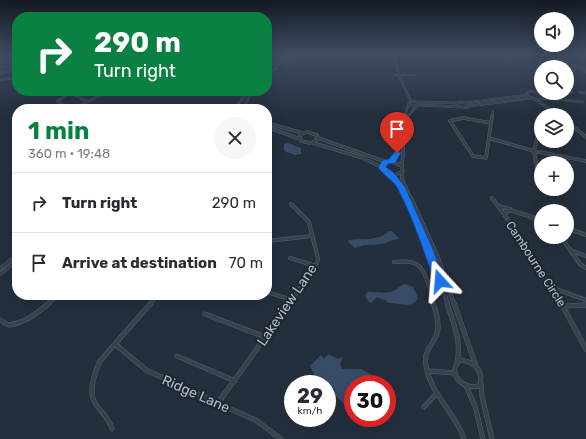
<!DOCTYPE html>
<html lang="en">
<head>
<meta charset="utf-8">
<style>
  body { margin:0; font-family:Rubik,sans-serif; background:#f7f7f7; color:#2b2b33; height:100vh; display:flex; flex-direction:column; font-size:15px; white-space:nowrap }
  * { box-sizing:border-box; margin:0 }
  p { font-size:13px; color:#7c7c81 }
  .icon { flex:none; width:22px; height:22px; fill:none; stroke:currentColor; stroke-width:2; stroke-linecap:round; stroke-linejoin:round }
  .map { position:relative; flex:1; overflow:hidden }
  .sheet { position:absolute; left:12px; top:104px; width:260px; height:196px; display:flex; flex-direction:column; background:#fff; border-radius:16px; box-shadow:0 4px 16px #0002 }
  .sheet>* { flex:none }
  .guide { position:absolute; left:12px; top:12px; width:260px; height:84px; border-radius:16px; box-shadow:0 4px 16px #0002; background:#0b8043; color:#fff; overflow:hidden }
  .fabs { position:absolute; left:534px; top:12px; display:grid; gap:8px }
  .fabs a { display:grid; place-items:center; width:40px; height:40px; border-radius:50%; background:#fff; box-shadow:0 4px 16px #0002; font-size:20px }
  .speed { position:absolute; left:284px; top:375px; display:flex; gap:8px; font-size:20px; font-weight:700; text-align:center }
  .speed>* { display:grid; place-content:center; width:52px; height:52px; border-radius:50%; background:#fff; box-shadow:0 4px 16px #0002; line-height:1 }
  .speed small { font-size:10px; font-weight:400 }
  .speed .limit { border:6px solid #d22; background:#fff; color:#111 }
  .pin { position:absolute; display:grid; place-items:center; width:34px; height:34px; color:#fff; margin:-41px -17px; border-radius:50% 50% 50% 0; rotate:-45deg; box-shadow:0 0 4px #0007 }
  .pin .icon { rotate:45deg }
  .me { position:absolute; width:44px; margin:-22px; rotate:341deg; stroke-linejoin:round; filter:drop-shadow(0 0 3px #0008) }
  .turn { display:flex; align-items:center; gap:14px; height:84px; padding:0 16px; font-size:18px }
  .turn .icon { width:52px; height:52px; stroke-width:2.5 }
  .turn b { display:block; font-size:28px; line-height:34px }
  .round { display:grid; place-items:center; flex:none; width:42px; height:42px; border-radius:21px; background:#f7f7f7 }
  .head { display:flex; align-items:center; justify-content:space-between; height:68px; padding:0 16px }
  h1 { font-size:24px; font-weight:700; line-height:30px; color:#0b8043 }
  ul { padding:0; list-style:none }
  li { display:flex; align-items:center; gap:12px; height:60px; padding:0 16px; border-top:1px solid #e1e1e2 }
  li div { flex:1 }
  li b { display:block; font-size:15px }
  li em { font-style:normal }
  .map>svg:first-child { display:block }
  .water { fill:#394c67 }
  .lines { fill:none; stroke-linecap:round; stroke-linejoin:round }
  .pedestrian-casing { stroke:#565f6c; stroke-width:2 }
  .minor-far3-casing { stroke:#565f6c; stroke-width:2.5 }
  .minor-far2-casing { stroke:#565f6c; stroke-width:3.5 }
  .minor-far1-casing { stroke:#565f6c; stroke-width:4 }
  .minor-casing { stroke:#565f6c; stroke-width:5 }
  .tertiary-casing { stroke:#565f6c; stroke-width:2.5 }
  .pedestrian { stroke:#38414e; stroke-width:1.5 }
  .minor-far3 { stroke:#38414e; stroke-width:2 }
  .minor-far2 { stroke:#38414e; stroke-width:2.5 }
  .minor-far1 { stroke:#38414e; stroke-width:3 }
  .minor { stroke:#38414e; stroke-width:4 }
  .tertiary { stroke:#38414e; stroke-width:2 }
  .route { fill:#1a73e8; stroke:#114b97 }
  .labels { text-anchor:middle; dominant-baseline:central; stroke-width:4; stroke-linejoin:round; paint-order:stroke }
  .street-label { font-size:12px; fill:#b4bcc9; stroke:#1d2633 }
  .near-street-label { font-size:14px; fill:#b4bcc9; stroke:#1d2633 }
</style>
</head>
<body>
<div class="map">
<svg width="586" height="439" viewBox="0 0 586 439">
  <rect width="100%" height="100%" fill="#242f3e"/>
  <path class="water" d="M288,143l13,5v6l-6,1 -11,-4v-7z
    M389,231h3l7,8c-7,0 -11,4 -18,5 -13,2 -13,-1 -26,4l-7,-6 1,-2c12,-2 30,2 40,-9z
    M405,284l8,3 5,11c-6,12 -19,4 -29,5l-4,-3 -8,-3 -6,6 -3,-2 -3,-5 2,-4c8,-1 15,2 23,0 6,-1 9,-6 15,-8z
    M328,354l10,5 5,-2 -3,7 2,5h19l11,6 4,9h-23v19l-8,2 -10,-10v-7l-3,1 -3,-2 1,-3c-12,-7 -13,-3 -20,-18l11,-11 3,4z"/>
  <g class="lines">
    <g class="pedestrian-casing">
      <path id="pedestrian" d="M394,75h21"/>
    </g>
    <g class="minor-far3-casing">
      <path id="minor-far3" d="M393,54l7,25
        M544,54l42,18
        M270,66l8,-7 9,-4
        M577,66l9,3
        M276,67l5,-7 15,-6
        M0,68l17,-3
        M267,70l9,-1v-2
        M0,73l17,-4
        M267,74l5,-3
        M0,80l17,-3
        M401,80l10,21
        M530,91l9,2 6,5c-7,3 -14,1 -20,-4z
        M579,92l7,1
        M70,93l18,9
        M567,93l5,-1
        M542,94l20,-1
        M545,98l38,4
        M536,100l22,15
        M413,101l4,1 2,3h-10v-3z
        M418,102l39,1
        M461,102l7,2v3l-5,1 -6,-3v-2z
        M466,103l60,-8
        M419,105l40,2
        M469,106l62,-8
        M236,107l12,-16
        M244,107l8,-16
        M70,109l-13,-8 17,-10
        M73,109l36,-18
        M233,109l9,-2 5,2
        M404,117l5,-13
        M408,117l8,-11
        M492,117l1,-5"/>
    </g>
    <g class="minor-far2-casing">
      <path id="minor-far2" d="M463,118l28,5 -5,35 -13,-2 -23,-35z
        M567,122l19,15
        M267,123l35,10
        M491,123l1,-7
        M267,127l33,12
        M307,132l10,3v5l-7,3 -9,-2 -1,-6z
        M318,138l68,24
        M489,138l45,13 52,10
        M267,141l2,-2
        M313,143l47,14 22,10
        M389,161l12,4 2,6 -8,4 -10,-3 -3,-7z
        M392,161l6,-12 7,-33
        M402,167l2,-33 4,-18
        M402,172v7l9,20
        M538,174l-4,-23 5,-20
        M392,175l15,24"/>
    </g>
    <g class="minor-far1-casing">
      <path id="minor-far1" d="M406,198l25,59 17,47
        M411,198l26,57 17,49
        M492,198l12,16
        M498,206l12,3
        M541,220l-31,-10 -6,4 57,90
        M567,228l19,7
        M561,237l19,27 6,4
        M267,241l45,-5
        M572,251l14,5
        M290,258l26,8
        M394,262c7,0 15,-2 22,2 11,6 15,29 18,40
        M0,269l17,-14
        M0,274l17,-14
        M553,288l33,12
        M267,292l25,8
        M48,304l9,-9
        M150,304l8,-9
        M289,304l27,-38 2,-7 -9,-37 -18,-18"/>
    </g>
    <g class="minor-casing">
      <path id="minor" d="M433,303c3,8 7,21 4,30 -4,14 -14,16 -11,33 5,29 29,46 38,73
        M447,303c6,19 15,39 10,59
        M454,303l22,63
        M561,303l25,46
        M563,306l23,-1
        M205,314l60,23
        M0,320l8,5c17,-2 28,-11 41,-22
        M115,344l31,26 111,51 24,18
        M177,356l58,25
        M460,360c14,1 25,12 19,26 -16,4 -33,-12 -19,-26z
        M428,371l26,2
        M481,383l1,13 10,43
        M466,386l9,20 8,33
        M218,403l72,-100
        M424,407l12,-13
        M112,429c-3,-12 -11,-16 -17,-26 -7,-11 0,-31 5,-42l51,-58"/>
    </g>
    <g class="tertiary-casing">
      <path id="tertiary" d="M0,63l17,-5"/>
    </g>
    <use href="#pedestrian" class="pedestrian"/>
    <use href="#minor-far3" class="minor-far3"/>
    <use href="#minor-far2" class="minor-far2"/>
    <use href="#minor-far1" class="minor-far1"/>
    <use href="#minor" class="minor"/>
    <use href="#tertiary" class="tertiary"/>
  </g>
  <linearGradient id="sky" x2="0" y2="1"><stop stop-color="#141a22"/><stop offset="0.47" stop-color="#3f4d63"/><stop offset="1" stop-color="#3f4d63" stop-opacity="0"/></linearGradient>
  <rect width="586" height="115" fill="url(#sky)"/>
  <path class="route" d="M397,151l4,2 -6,10 -7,1 -2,3 8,6 11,14 27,60 13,34 -2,4 -3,1 -4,-1 -2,-4c-10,-31 -21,-62 -36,-92 -5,-10 -15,-13 -20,-22l5,-7 6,-1 6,-7z"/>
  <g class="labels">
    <g class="street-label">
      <text transform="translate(536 264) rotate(57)">Cambourne Circle</text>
    </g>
    <g class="near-street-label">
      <text transform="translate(287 305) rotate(-56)">Lakeview Lane</text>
      <text transform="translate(196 394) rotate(24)">Ridge Lane</text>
    </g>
  </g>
</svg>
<div class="fabs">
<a><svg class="icon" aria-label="sound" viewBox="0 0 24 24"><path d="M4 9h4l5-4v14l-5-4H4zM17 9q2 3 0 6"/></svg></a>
<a><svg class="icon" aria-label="search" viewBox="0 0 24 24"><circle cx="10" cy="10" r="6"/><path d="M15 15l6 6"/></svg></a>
<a><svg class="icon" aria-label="layers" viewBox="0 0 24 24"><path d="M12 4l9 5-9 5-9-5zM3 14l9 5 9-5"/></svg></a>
<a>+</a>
<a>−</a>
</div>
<div class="speed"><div>29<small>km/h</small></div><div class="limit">30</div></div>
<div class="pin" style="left:397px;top:153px;background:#d93025"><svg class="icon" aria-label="arrive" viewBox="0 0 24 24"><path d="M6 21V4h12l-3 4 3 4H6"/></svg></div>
<svg class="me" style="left:440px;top:281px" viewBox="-20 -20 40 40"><path d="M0-17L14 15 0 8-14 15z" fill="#1a73e8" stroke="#fff" stroke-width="4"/></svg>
<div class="guide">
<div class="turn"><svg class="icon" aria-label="right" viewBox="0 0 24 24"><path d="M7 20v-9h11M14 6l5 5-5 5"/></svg><div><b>290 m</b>Turn right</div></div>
</div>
<section class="sheet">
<div class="head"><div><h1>1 min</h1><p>360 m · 19:48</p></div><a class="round"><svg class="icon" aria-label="close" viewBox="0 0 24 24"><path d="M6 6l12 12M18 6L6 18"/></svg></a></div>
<ul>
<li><svg class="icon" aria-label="right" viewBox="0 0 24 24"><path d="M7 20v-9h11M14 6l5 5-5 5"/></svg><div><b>Turn right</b></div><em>290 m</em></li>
<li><svg class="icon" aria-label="arrive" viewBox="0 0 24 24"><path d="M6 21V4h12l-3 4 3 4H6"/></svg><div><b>Arrive at destination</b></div><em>70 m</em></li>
</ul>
</section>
</div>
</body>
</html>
